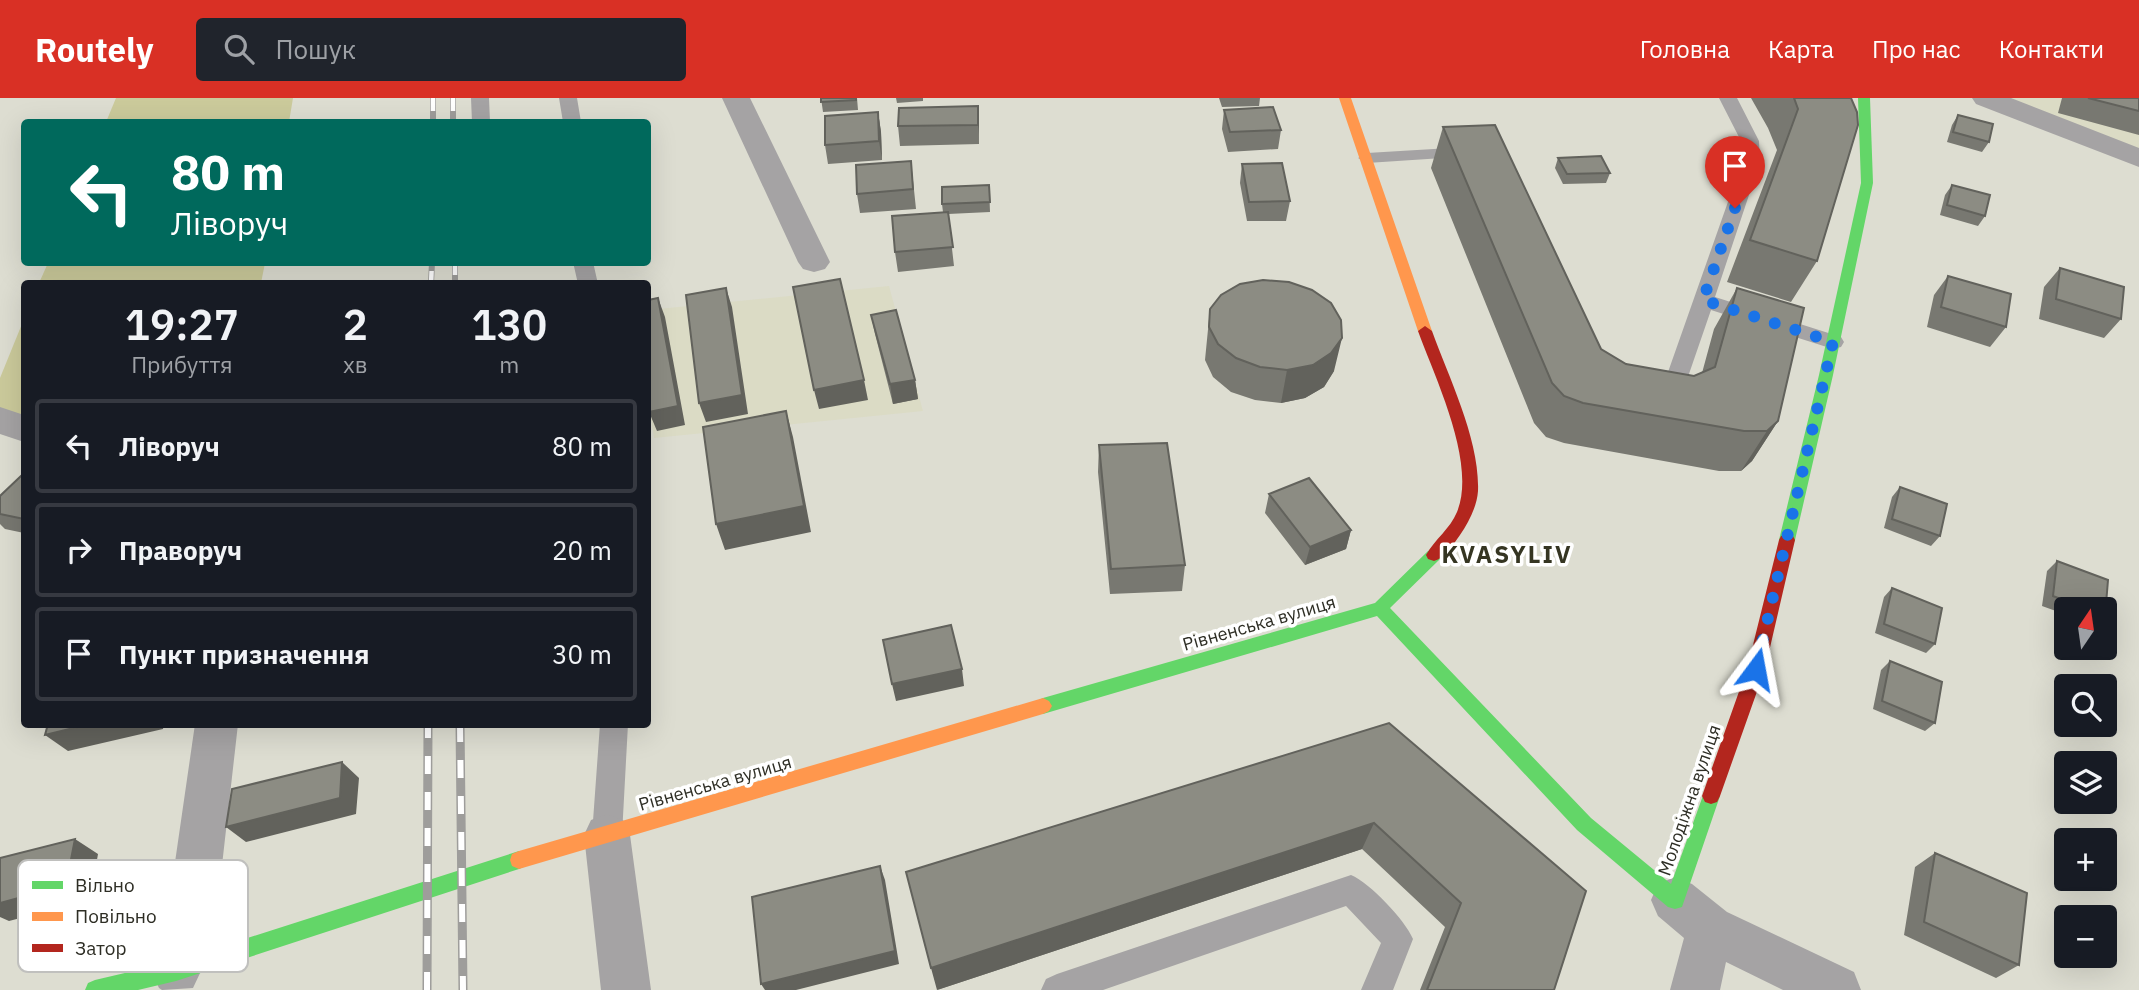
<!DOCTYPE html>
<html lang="uk">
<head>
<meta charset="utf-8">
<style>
  body { margin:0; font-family:"IBM Plex Sans",sans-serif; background:#20242c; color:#f1f3f6; height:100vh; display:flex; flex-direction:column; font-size:26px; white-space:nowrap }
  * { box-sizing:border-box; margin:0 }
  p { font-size:23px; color:#9ea1a6 }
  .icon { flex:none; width:38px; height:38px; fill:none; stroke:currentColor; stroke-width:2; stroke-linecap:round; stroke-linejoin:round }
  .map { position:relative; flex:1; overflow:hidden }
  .drawer { position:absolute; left:21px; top:182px; width:630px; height:448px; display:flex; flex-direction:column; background:#171b24; border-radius:7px; box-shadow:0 7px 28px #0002 }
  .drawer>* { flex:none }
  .banner { position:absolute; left:21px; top:21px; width:630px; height:147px; border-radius:7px; box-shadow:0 7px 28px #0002; background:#00695c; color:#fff; overflow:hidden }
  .needle { width:46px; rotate:13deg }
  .controls { position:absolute; left:2054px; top:499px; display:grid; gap:14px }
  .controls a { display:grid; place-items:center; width:63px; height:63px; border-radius:7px; background:#171b24; box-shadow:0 7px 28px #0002; font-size:35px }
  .pin { position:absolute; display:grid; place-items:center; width:60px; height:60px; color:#fff; margin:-72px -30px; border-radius:50% 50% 50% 0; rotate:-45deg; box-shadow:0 0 7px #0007 }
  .pin .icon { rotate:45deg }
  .me { position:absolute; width:77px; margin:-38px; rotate:13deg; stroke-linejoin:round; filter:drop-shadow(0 0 5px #0008) }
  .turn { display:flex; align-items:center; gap:24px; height:147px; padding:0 35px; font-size:32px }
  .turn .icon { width:91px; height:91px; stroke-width:2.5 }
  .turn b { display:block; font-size:49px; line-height:60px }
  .eta { display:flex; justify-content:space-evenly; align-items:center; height:119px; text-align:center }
  .eta b { font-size:42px; font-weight:600; line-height:49px }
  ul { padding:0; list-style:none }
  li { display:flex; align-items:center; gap:21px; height:94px; margin:0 14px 10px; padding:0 21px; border:4px solid #363941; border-radius:7px }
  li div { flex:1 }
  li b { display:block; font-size:26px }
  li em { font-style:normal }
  header { display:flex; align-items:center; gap:42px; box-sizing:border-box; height:98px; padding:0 35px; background:#d93025; color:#fff }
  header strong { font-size:33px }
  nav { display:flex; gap:38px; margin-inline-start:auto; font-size:24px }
  .search { width:490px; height:63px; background:#20242c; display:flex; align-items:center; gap:18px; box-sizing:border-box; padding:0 24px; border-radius:7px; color:#9ea1a6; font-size:26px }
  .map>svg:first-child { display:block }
  .built { fill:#dbdbc5 }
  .green { fill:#cbca9b }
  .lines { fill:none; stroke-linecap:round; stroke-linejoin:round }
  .lane { fill:#a5a3a4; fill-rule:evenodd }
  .street { fill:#a5a3a4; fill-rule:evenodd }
  .fast { fill:#63d668; fill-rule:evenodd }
  .slow { fill:#ff974d; fill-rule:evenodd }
  .jam { fill:#b3261e; fill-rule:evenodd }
  .rail-far1-casing { stroke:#9e9d9b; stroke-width:6 }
  .rail-casing { stroke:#9e9d9b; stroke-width:9 }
  .rail-far1 { stroke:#fff; stroke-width:4.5; stroke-dasharray:13; stroke-linecap:butt }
  .rail { stroke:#fff; stroke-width:6; stroke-dasharray:18; stroke-linecap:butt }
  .wall { fill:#787871 }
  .shaded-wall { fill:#62625c }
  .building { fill:#8c8c83; stroke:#62625c; stroke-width:2 }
  .route { stroke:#1a73e8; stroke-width:12; stroke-dasharray:0 21.6 }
  .labels { text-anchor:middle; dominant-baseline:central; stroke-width:7; stroke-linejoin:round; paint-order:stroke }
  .street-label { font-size:18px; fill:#2e2e25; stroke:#fff }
  .district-label { font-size:24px; font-weight:bold; letter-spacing:2px; fill:#353522; stroke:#fff }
  .key { fill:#fff; stroke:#c0c0be; stroke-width:2 }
  .key-label { font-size:19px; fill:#2e2e25 }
</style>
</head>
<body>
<header>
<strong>Routely</strong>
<div class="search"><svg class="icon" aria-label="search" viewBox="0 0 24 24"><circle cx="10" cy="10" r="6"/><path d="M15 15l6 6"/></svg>Пошук</div>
<nav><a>Головна</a><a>Карта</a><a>Про нас</a><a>Контакти</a></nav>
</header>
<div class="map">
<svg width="2139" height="892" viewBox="0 0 2139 892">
  <rect width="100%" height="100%" fill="#ddddd1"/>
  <path class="built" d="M1986,0h153v60z
    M889,188l34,125 -269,27 -6,-39v-89z"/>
  <path class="green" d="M116,0h177l-4,24h-183z
    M48,165v-1l217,1 -4,20h-222z
    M24,221v110l-24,-9v-42z"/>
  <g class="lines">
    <path class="lane" d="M471,0h18l1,24h-18z
      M559,0h18l4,24h-18z
      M1719,0h18l22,43 1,21 -45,135 126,40 3,5 -3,5 -8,2 -122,-39 -31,90 -3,6 -8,2 -12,-3 -3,-6 7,-7 81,-230 -1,-21z
      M1467,49l6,1 3,4 -3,4 -106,7 -9,-5 9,-5z
      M573,164h20l5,22h-20z
      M600,626h28l-6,111 -5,10 -10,4 -10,-4 -5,-10z
      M1351,777c19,8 54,45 62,64l-20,51h-32l20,-47 -35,-37 -243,84h-62l5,-11 11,-5z"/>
    <path class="street" d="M722,0h28l80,164 -5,7 -11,3 -11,-3 -5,-7z
      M1972,0h39l128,50v19l-163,-63z
      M0,309l24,8v27l-24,-8z
      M195,626h43l-18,159 -19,88 -8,17 -31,2 -3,-2 -8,-17 21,-88z
      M607,716l16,6 7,15 21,155h-50l-17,-155 7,-15z
      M1675,779l17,7 35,28 127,60 7,18h-78l-57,-28 -6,28h-50l14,-52 -26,-22 -7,-16 7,-16z"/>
    <path class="fast" d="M1858,0h12l3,85 -40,192 -38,165 -2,4h-12l-2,-4 40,-165 42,-192z
      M1434,451l6,2 2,4 -2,4 -50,49 201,210 80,66 34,-94 6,-2 6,2 3,6 -38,111 -7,2 -7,-2 -91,-77 -200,-214 -334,98 -6,-3 -3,-5 3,-5 6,-3 332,-95 53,-52z
      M519,753l7,3 2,6 -2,6 -7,3 -343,112 -38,9h-53l3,-7 7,-3 81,-19z"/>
    <path class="slow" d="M1339,0h12l81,233 -2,3h-10l-2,-3z
      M1043,600l6,3 3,5 -3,5 -6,3 -524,155 -7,-3 -2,-6 2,-6 7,-3z"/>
    <path class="jam" d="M1425,228l7,5c17,47 48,109 46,160 -1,15 -9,31 -18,44 -7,10 -15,23 -26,26l-6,-2 -2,-4c9,-16 24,-26 31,-43 20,-49 -22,-134 -39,-181z
      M1787,436l6,2 2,4 -30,129 -45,127 -3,6 -6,2 -6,-2 -3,-6 45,-127 32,-129 2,-4z"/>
    <g class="rail-far1-casing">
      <path id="rail-far1" d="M433,0v24
        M453,0v24
        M455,164v22
        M431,186l1,-22"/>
    </g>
    <g class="rail-casing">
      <path id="rail" d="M460,626l3,266
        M427,892l1,-266"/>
    </g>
    <use href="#rail-far1" class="rail-far1"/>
    <use href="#rail" class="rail"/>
  </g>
  <path class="wall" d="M821,0h36l1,12 -35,2z
    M896,0h27v3l-26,2z
    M1219,0h41l-1,8 -37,1z
    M1751,0h100l-34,163 -26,41 -64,-20 50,-132 -9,-22z
    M2062,0h77v37l-81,-22z
    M978,8l1,38 -79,2 -2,-20z
    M1224,12l57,20 -3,19 -50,3 -6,-23z
    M878,14l3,20 1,28 -54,4 -3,-19z
    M1958,17l31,27 -7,10 -35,-10 5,-17z
    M1443,29l158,222 25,15 68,12 8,-3 12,-44 23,-41 41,133 -26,40 -11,10h-22l-155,-28 -18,-6 -12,-14 -103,-255z
    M1558,60l52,15 -4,10 -43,1 -8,-16z
    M911,63l5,48 -56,4 -3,-19z
    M1242,66l48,37 -4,20h-39l-7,-38z
    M989,87l1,27 -42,2 6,52 -56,6 -3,-20 48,-40 -1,-8z
    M1952,87l33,31 -7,10 -38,-11 5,-20z
    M2060,170l61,51 -17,19 -65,-19 5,-32z
    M1948,178l58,51 -16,20 -63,-20 7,-32z
    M1210,211l124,62 -10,16 -19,11 -24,5 -26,-3 -24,-8 -18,-15 -8,-17z
    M871,217l44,65 3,19 -25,5 -18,-70z
    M1099,347l86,120 -3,26 -72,3 -12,-122z
    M24,377v58l-19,-4 -5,-5v-28z
    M1900,389l40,49 -9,10 -47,-18 8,-31z
    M1269,396l82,36 -5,19 -41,16 -40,-52z
    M2057,463l48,48h-38v6l-25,-9 5,-35z
    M1892,490l43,56 -9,9 -51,-20 9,-36z
    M1890,563l45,62 -10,8 -52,-22 8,-39z
    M1389,625l165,267h-134l25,-63 -83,-78 -425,141z
    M1935,755l84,112 -23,13 -92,-43 11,-68z"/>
  <path class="shaded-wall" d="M978,8l1,20v18l-1,-19z
    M878,14l3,20 1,28 -3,-19z
    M726,190l6,19 16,107 -42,8 -7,-19z
    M658,200l7,19 20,108 -28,6 -8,-19z
    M1342,240l-8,33 -10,16 -19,11 -24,5 6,-33z
    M864,282l4,20 -49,9 -5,-19z
    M915,282l3,19 -25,5 -3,-20z
    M786,313l7,26 18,95 -86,18 -9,-26z
    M1778,323l-26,40 -11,10 26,-40z
    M1351,432l-5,19 -41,16 5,-18z
    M962,571l2,17 -68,15 -4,-17z
    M90,626h74l-1,5 -95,22 -23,-16z
    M342,664l17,16 -3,36 -110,28 -20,-15z
    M1374,725l-12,26 -425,141 -6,-22z
    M75,741l23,15 -8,46 -81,21 -9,-4v-14z
    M880,768l5,14 14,84 -103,26h-31l-4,-6z"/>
  <path class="building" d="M821,0h35v2l-35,2z
    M1794,0h57l6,14 1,13 -41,136 -67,-21 48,-131z
    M2088,0h51v13z
    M978,8v19l-80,1 1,-18z
    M1273,9l8,23 -51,2 -6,-22z
    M878,14l1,29 -54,4v-29z
    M1958,17l35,9 -4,18 -36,-10z
    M1495,27l106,224 25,15 68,12 21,-9 22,-79 67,20 -26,113 -11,10h-23l-161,-28 -19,-7 -12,-13 -109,-256z
    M1601,58l9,17 -43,1 -9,-16z
    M911,63l2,28 -56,5 -1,-29z
    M1282,65l8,38 -41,1 -7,-38z
    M989,87l1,17 -48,2v-17z
    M1952,87l38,10 -5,21 -38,-11z
    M948,114l5,35 -58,5 -3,-36z
    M2060,170l64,19 -3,32 -65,-20z
    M1948,178l63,18 -5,33 -65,-20z
    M840,181l24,101 -50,10 -21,-103z
    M1263,182l26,2 23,8 19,13 10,17 1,18 -11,15 -18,12 -26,5 -27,-3 -24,-9 -18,-14 -9,-17 1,-18 11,-14 19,-11z
    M726,190l16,107 -43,8 -13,-108z
    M658,200l20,108 -29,6 -1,-10v-102z
    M896,212l19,70 -25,4 -19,-69z
    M786,313l18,95 -88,18 -13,-97z
    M1167,345l18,122 -74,4 -12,-124z
    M22,377h2v44l-24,-5v-18z
    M1309,380l42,52 -41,17 -41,-53z
    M1900,389l47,17 -7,32 -48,-17z
    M2057,463l51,19 -3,36v-7h-19l-33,-13z
    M1892,490l50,20 -7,36 -51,-20z
    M951,527l11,44 -70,15 -9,-44z
    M1890,563l52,21 -7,41 -53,-22z
    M1389,625l197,168 -32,99h-127l34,-87 -87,-80 -443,145 -25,-96z
    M48,626h42l-45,11z
    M342,664l-2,36 -114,29 6,-38z
    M75,741l-9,46 -66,18v-45z
    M1935,755l92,40 -8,72 -95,-43z
    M880,768l15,85 -134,33 -9,-87z"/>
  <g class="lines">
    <path class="route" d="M1735,110l-32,92 130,42 -77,327"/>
  </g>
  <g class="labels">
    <g class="street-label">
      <text transform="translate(1259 525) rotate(-16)">Рівненська вулиця</text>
      <text transform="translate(715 685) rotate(-16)">Рівненська вулиця</text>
      <text transform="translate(1689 702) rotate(-71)">Молодіжна вулиця</text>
    </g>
    <g class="district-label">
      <text x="1507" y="456">KVASYLIV</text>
    </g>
  </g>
  <rect x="18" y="762" width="230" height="112" rx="10" class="key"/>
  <rect x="32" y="783" width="31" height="8" fill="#63d668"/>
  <rect x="32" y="814" width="31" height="9" fill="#ff974d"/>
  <rect x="32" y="846" width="31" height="8" fill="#b3261e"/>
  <g class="key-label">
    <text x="75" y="794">Вільно</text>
    <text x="75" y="825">Повільно</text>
    <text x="75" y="857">Затор</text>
  </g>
</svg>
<div class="controls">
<a><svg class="needle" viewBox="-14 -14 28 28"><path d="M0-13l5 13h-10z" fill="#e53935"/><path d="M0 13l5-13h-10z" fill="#9ea1a6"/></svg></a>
<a><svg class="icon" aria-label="search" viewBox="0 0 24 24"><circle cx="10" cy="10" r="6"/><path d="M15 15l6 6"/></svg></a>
<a><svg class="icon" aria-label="layers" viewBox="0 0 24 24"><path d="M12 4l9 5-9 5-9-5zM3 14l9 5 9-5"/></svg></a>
<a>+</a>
<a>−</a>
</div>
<div class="pin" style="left:1735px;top:110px;background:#d93025"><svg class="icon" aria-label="arrive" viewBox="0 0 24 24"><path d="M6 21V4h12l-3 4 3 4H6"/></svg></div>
<svg class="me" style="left:1756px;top:571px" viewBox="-20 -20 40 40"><path d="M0-17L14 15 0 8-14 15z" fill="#1a73e8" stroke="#fff" stroke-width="4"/></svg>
<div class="banner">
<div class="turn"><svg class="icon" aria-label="left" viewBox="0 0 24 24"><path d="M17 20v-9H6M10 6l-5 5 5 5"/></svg><div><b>80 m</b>Ліворуч</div></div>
</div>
<section class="drawer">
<div class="eta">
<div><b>19:27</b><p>Прибуття</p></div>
<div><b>2</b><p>хв</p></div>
<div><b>130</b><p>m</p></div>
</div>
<ul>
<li><svg class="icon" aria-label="left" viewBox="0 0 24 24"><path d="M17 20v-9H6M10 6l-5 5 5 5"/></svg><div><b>Ліворуч</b></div><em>80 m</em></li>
<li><svg class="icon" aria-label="right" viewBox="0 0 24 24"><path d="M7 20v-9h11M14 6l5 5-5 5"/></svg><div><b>Праворуч</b></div><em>20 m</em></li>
<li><svg class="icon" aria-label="arrive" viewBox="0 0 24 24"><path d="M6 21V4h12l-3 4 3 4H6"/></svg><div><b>Пункт призначення</b></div><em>30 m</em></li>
</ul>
</section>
</div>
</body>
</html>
